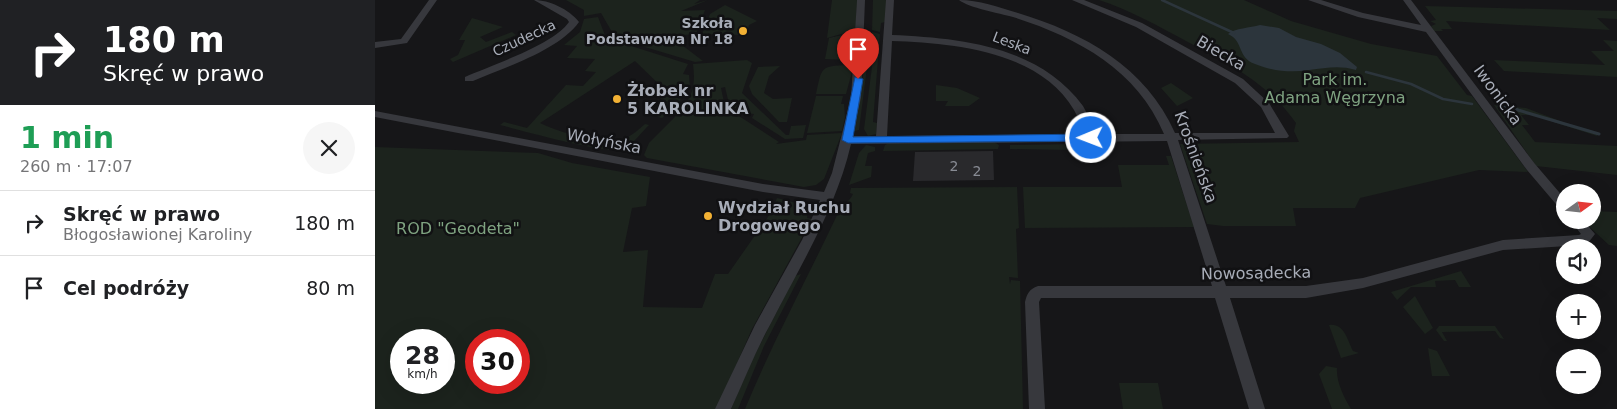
<!DOCTYPE html>
<html lang="pl">
<head>
<meta charset="utf-8">
<style>
  body { margin:0; font-family:"DejaVu Sans",sans-serif; background:#f6f6f6; color:#202124; height:100vh; display:flex; flex-direction:column; font-size:19px; white-space:nowrap }
  * { box-sizing:border-box; margin:0 }
  p { font-size:16px; color:#757577 }
  .icon { flex:none; width:28px; height:28px; fill:none; stroke:currentColor; stroke-width:2; stroke-linecap:round; stroke-linejoin:round }
  .map { position:relative; flex:1; overflow:hidden }
  .sheet { display:flex; flex-direction:column; background:#fff; width:375px }
  .sheet>* { flex:none }
  .banner { background:#202124; color:#fff; overflow:hidden }
  .needle { width:32px; rotate:75deg }
  .buttons { position:absolute; left:1181px; top:184px; display:grid; gap:10px }
  .buttons a { display:grid; place-items:center; width:45px; height:45px; border-radius:50%; background:#fff; box-shadow:0 5px 20px #0002; font-size:25px }
  .speed { position:absolute; left:15px; top:329px; display:flex; gap:10px; font-size:25px; font-weight:700; text-align:center }
  .speed>* { display:grid; place-content:center; width:65px; height:65px; border-radius:50%; background:#fff; box-shadow:0 5px 20px #0002; line-height:1 }
  .speed small { font-size:12px; font-weight:400 }
  .speed .limit { border:8px solid #d22; background:#fff; color:#111 }
  .pin { position:absolute; display:grid; place-items:center; width:42px; height:42px; color:#fff; margin:-51px -21px; border-radius:50% 50% 50% 0; rotate:-45deg; box-shadow:0 0 5px #0007 }
  .pin .icon { rotate:45deg }
  .me { position:absolute; width:55px; margin:-28px; rotate:269deg; stroke-linejoin:round; filter:drop-shadow(0 0 4px #0008) }
  .turn { display:flex; align-items:center; gap:18px; height:105px; padding:0 20px; font-size:22px }
  .turn .icon { width:65px; height:65px; stroke-width:2.5 }
  .turn b { display:block; font-size:35px; line-height:42px }
  .round { display:grid; place-items:center; flex:none; width:52px; height:52px; border-radius:26px; background:#f6f6f6 }
  .headline { display:flex; align-items:center; justify-content:space-between; height:85px; padding:0 20px }
  h1 { font-size:30px; font-weight:700; line-height:38px; color:#1e9e55 }
  ul { padding:0; list-style:none }
  li { display:flex; align-items:center; gap:15px; height:65px; padding:0 20px; border-top:1px solid #e0e0e0 }
  li div { flex:1 }
  li b { display:block; font-size:19px }
  li em { font-style:normal }
  main { display:flex; flex:1; min-height:0 }
  .map>svg:first-child { display:block }
  .green { fill:#1c231d; fill-rule:evenodd }
  .water { fill:#2c353c }
  .lines { fill:none; stroke-linecap:round; stroke-linejoin:round }
  .stream-far1 { stroke:#2c353c; stroke-width:2.5 }
  .stream { stroke:#2c353c; stroke-width:3 }
  .building { fill:#29292c }
  .minor { fill:#37383d; fill-rule:evenodd }
  .route { fill:#1a73e8; stroke:#114b97 }
  .poi-dot { fill:#f2b134; stroke:#111113; stroke-width:2 }
  .labels { text-anchor:middle; dominant-baseline:central; stroke-width:5; stroke-linejoin:round; paint-order:stroke }
  .far-poi-label { font-size:14px; font-weight:bold; fill:#a8adb8; stroke:#111113; text-anchor:end }
  .far-street-label { font-size:14px; fill:#a8adb8; stroke:#111113 }
  .number-label { font-size:14px; fill:#888b94 }
  .street-label { font-size:16px; fill:#a8adb8; stroke:#111113 }
  .park-label { font-size:16px; fill:#7fa381; stroke:#111113 }
  .poi-label { font-size:16px; font-weight:bold; fill:#a8adb8; stroke:#111113; text-anchor:start }
</style>
</head>
<body>
<main>
<section class="sheet">
<div class="banner">
<div class="turn"><svg class="icon" aria-label="right" viewBox="0 0 24 24"><path d="M7 20v-9h11M14 6l5 5-5 5"/></svg><div><b>180 m</b>Skręć w prawo</div></div>
</div>
<div class="headline"><div><h1>1 min</h1><p>260 m · 17:07</p></div><a class="round"><svg class="icon" aria-label="close" viewBox="0 0 24 24"><path d="M6 6l12 12M18 6L6 18"/></svg></a></div>
<ul>
<li><svg class="icon" aria-label="right" viewBox="0 0 24 24"><path d="M7 20v-9h11M14 6l5 5-5 5"/></svg><div><b>Skręć w prawo</b><p>Błogosławionej Karoliny</p></div><em>180 m</em></li>
<li><svg class="icon" aria-label="arrive" viewBox="0 0 24 24"><path d="M6 21V4h12l-3 4 3 4H6"/></svg><div><b>Cel podróży</b></div><em>80 m</em></li>
</ul>
</section>
<div class="map">
<svg width="1242" height="409" viewBox="0 0 1242 409">
  <rect width="100%" height="100%" fill="#161618"/>
  <path class="green" d="M191,0h134l-6,4 14,-4 -27,11 24,-1 -9,24 -26,2 33,25 -8,1 -60,-18 2,-4c-11,1 -22,0 -27,-8h2l-11,-19 -17,3v-6z
    M457,0h25l-1,30 -29,8z
    M498,0h15l-3,22 -4,1 -1,9 -8,-2z
    M724,0h145l47,21 80,23 66,12 30,39 5,1 56,76 -49,-2 -119,28 -5,10h-62l3,18h-73l-16,-2 -27,-80 119,-2 -5,-11 2,-8c-28,-40 -67,-59 -110,-82 -28,-15 -56,-31 -87,-41z
    M350,5l32,16 -8,4 -3,10 -44,-1 8,-20z
    M1050,6l192,5v8l-20,-1 13,12 -164,-9 6,8h-11l2,2h-9l-3,-5 5,-2 -6,-3 6,-1z
    M223,17l8,21 82,26 -5,10 6,1 1,12 -13,17 -15,14 -12,-3 18,-13 -8,-3 8,-6 -33,-32 -95,62c20,10 64,22 86,15 7,-3 14,-10 19,-14l4,1c-7,7 -16,19 -25,24 -14,7 -104,-19 -124,-24l4,-3 23,6 39,-43 17,1 13,-14 -11,-1 10,-12 -28,-1 10,-12 -13,-1 16,-13 4,-13z
    M97,18l31,9 -23,10 6,5 26,-10 4,3 -63,27 -3,-3 8,-4 7,-15h-6z
    M481,32l-2,26 -5,2 -24,-1 4,-21z
    M497,32l8,2 -7,88 4,1 -1,11 -8,2 -4,-7 9,-70z
    M1228,40l14,1v36l-113,-6 -10,-11 111,5 -14,-14h23z
    M493,59l-9,71 -5,1 9,-57z
    M372,60l5,3 -10,30 44,42h3l2,-9 15,-1 -3,13 -18,1 -33,-21 2,-4 -10,-1 -15,-9 -4,-17 -4,1 4,19 54,35 -3,2 30,-4 1,-5 35,-2 -18,46 -8,6 -12,2 -157,-29 -3,-3 5,-12 32,-32 -1,-4c15,-10 15,-27 13,-43z
    M473,65l5,3 -7,26h-30c6,-27 4,-28 32,-29z
    M405,66l-11,10 -5,17 9,6 19,-1 -5,24h-8l-27,-28 -3,-8 9,-19z
    M796,83l22,15 -16,8 -16,-18z
    M561,85l21,3 23,10 -11,8h-24l3,-5h-12z
    M441,96h27l-2,8h3l1,13 -3,14 -35,2z
    M1119,105l32,3 42,16 29,8v4l-65,-21h-11l8,10h-7l13,17 82,4v29l-81,-9z
    M516,142h103l5,3 -1,4 -115,2 2,-6z
    M702,144l1,4 -9,2 -59,-1v-4z
    M491,145l9,2v4l-7,2 -3,13h7l-1,11 -22,8 10,-32z
    M0,147l163,6 34,10 78,14 -4,29 -14,2 -9,44 25,-2 -5,57 59,1 13,-34h13l42,-60 7,-16 27,7 4,7 -1,6 5,1 -60,110 -35,80h-342zM26,340h43v42h-43zM101,340h43v42h-43z
    M791,156h5l23,71 -169,1 -2,-41h99l-4,-22h51z
    M642,187l2,41 -3,1 2,49 -9,-1 1,7 1,-4 9,1 3,128h-278c28,-68 63,-132 94,-198 4,-8 10,-8 14,-17l-3,-1 1,-5z
    M1218,211l24,1v34l-8,-1 -27,-25h11z
    M1086,271l10,16h-12l-4,-7 -20,1 1,6h-25l-14,13 -6,-8z
    M426,274l-37,72 -26,63h-7l21,-49 43,-84z
    M1040,296l18,32 -8,6 -22,-27z
    M954,325c15,-2 18,14 24,26l6,2 -18,5z
    M1064,326h56l9,13 -4,-1 -5,-7 -53,1 5,9h-3l-8,-11z
    M1053,348l9,3 13,25h-18z
    M951,366l11,2c-1,14 7,29 14,41h-19l-13,-35z
    M744,383h39l5,26h-40z"/>
  <path class="water" d="M885,25l19,3 17,9 25,7 19,9 17,14 -1,3c-17,-5 -30,-2 -47,0 -18,3 -37,1 -54,-6 -18,-6 -11,-23 -27,-30 7,-6 22,-6 32,-9z"/>
  <g class="lines">
    <path class="stream-far1" d="M787,0l72,33
      M991,72l45,12 32,15 29,5
      M1123,106l19,3"/>
    <path class="stream" d="M1136,108l88,26"/>
  </g>
  <path class="building" d="M618,151l1,29 -81,1 2,-29z"/>
  <g class="lines">
    <path class="minor" d="M54,0h8l-30,43 -32,5v-6l26,-3z
      M159,0c15,0 35,9 45,22 -21,29 -74,45 -106,59h-8v-4c27,-12 88,-32 104,-55l-2,-3z
      M482,0h8l-4,98 -9,38h24l10,-136h8l-2,35c69,3 147,11 191,71 5,8 8,19 12,28h69c-27,-65 -88,-97 -151,-117 -14,-4 -44,-9 -54,-17 20,0 39,7 59,13 66,20 128,54 157,120h100l-14,-26 -26,-24 -99,-56 -64,-27h12l58,23 101,56 26,24 20,33 -2,2 -109,2 48,146h80l57,-8 140,-38 76,-5 2,-1 -11,-14h13l12,14 -7,9 -5,2 -80,5 -140,38 -57,10h-76l35,111h-16l-34,-111h-174l-2,4 6,107h-16l-4,-107c2,-8 4,-13 13,-16h174l-45,-145 -316,3c-15,65 -51,122 -81,181 -15,27 -26,56 -39,84h-16l40,-84 47,-85 18,-40 -57,-8 -388,-75v-6l388,73 61,8 8,-19 19,-75zM517,41c60,2 148,10 182,69 4,7 7,16 10,24l-197,2z
      M933,0h13l42,13 58,12 -18,-25h8l124,164 30,35v12l-4,-1 -34,-40 -101,-138 -68,-15z"/>
  </g>
  <path class="route" d="M480,77l8,2 -10,58 238,-3 5,4 -5,3 -243,2 -6,-3z"/>
  <g class="poi-dot">
    <circle cx="368" cy="31" r="5"/>
    <circle cx="242" cy="99" r="5"/>
    <circle cx="333" cy="216" r="5"/>
  </g>
  <g class="labels">
    <g class="far-poi-label">
      <text x="358" y="23">Szkoła<tspan x="358" dy="16">Podstawowa Nr 18</tspan></text>
    </g>
    <g class="far-street-label">
      <text transform="translate(149 38) rotate(-25)">Czudecka</text>
      <text transform="translate(637 43) rotate(21)">Leska</text>
    </g>
    <g class="number-label">
      <text x="579" y="166">2</text>
      <text x="602" y="171">2</text>
    </g>
    <g class="street-label">
      <text transform="translate(846 53) rotate(30)">Biecka</text>
      <text transform="translate(1123 95) rotate(54)">Iwonicka</text>
      <text transform="translate(229 141) rotate(11)">Wołyńska</text>
      <text transform="translate(821 157) rotate(70)">Krośnieńska</text>
      <text transform="translate(881 273) rotate(-1)">Nowosądecka</text>
    </g>
    <g class="park-label">
      <text x="960" y="79">Park im.<tspan x="960" dy="18">Adama Węgrzyna</tspan></text>
      <text x="83" y="228">ROD "Geodeta"</text>
    </g>
    <g class="poi-label">
      <text x="252" y="90">Żłobek nr<tspan x="252" dy="18">5 KAROLINKA</tspan></text>
      <text x="343" y="207">Wydział Ruchu<tspan x="343" dy="18">Drogowego</tspan></text>
    </g>
  </g>
</svg>
<div class="buttons">
<a><svg class="needle" viewBox="-14 -14 28 28"><path d="M0-13l5 13h-10z" fill="#e53935"/><path d="M0 13l5-13h-10z" fill="#757577"/></svg></a>
<a><svg class="icon" aria-label="sound" viewBox="0 0 24 24"><path d="M4 9h4l5-4v14l-5-4H4zM17 9q2 3 0 6"/></svg></a>
<a>+</a>
<a>−</a>
</div>
<div class="speed"><div>28<small>km/h</small></div><div class="limit">30</div></div>
<div class="pin" style="left:483px;top:79px;background:#d93025"><svg class="icon" aria-label="arrive" viewBox="0 0 24 24"><path d="M6 21V4h12l-3 4 3 4H6"/></svg></div>
<svg class="me" style="left:716px;top:138px" viewBox="-20 -20 40 40"><circle r="17" fill="#1a73e8" stroke="#fff" stroke-width="3"/><path d="M0-11L8 9 0 5-8 9z" fill="#fff"/></svg>
</div>
</main>
</body>
</html>
